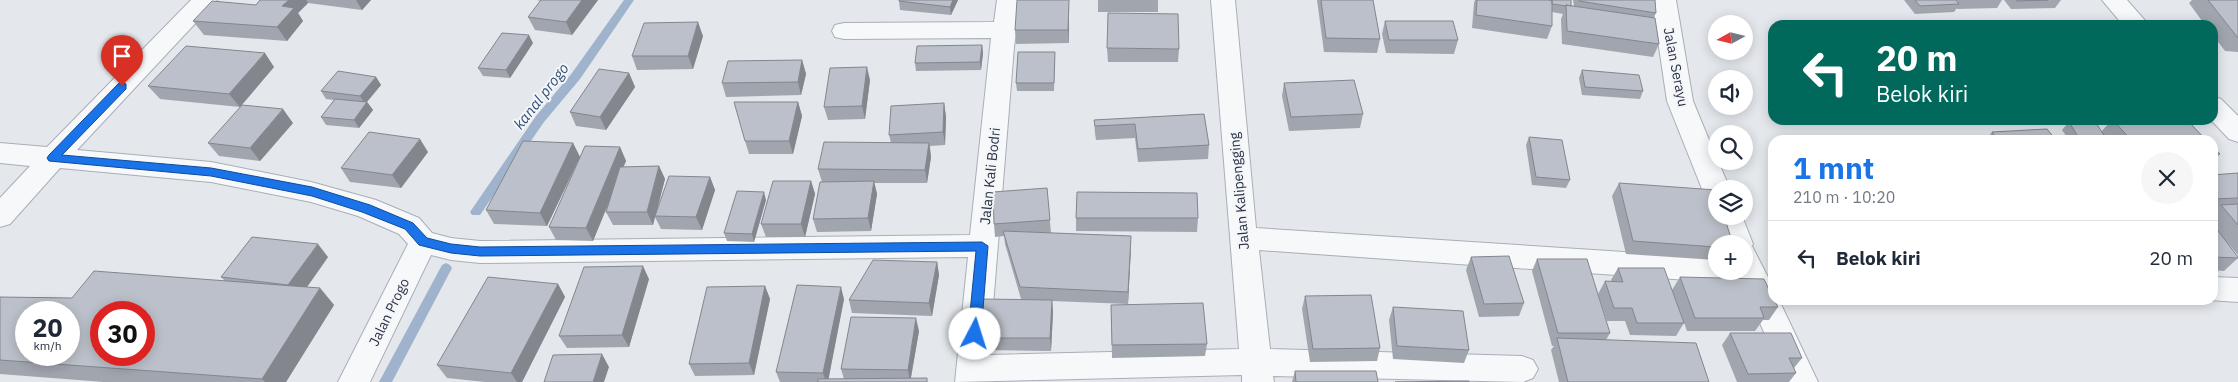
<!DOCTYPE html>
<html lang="id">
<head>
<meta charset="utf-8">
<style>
  body { margin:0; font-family:"IBM Plex Sans",sans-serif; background:#f6f6f7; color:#1f2937; height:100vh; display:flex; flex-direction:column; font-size:19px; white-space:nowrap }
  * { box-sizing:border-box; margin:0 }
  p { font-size:16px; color:#747a83 }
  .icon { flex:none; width:28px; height:28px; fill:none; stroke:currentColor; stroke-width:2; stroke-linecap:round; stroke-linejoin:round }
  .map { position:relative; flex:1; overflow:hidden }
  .sheet { position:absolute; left:1768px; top:135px; width:450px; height:170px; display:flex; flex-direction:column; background:#fff; border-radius:15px; box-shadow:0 2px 12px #0003 }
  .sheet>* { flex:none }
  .guide { position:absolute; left:1768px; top:20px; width:450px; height:105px; border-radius:15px; box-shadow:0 2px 12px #0003; background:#00695c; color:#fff; overflow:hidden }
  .needle { width:32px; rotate:262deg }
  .controls { position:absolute; left:1708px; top:15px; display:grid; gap:10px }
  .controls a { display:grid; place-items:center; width:45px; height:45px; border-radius:50%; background:#fff; box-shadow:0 2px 12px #0003; font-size:25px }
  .speed { position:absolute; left:15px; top:301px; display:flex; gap:10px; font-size:25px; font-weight:700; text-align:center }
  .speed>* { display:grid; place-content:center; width:65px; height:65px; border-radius:50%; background:#fff; box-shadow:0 2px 12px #0003; line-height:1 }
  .speed small { font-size:12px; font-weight:400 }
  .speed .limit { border:8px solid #d22; background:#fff; color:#111 }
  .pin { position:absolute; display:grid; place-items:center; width:42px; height:42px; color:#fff; margin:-51px -21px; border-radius:50% 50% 50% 0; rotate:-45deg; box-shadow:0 0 5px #0007 }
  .pin .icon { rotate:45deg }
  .me { position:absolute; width:55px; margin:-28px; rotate:5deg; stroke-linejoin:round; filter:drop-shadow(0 0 4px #0008) }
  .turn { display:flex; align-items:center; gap:18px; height:105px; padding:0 25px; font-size:22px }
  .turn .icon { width:65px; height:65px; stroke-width:2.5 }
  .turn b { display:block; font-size:35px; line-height:42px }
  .round { display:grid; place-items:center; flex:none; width:52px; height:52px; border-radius:26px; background:#f6f6f7 }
  .headline { display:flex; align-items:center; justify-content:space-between; height:85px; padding:0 25px }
  h1 { font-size:30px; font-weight:700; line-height:38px; color:#1a73e8 }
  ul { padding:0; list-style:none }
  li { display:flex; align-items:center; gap:15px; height:75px; padding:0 25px; border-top:1px solid #e0e1e3 }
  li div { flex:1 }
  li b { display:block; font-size:19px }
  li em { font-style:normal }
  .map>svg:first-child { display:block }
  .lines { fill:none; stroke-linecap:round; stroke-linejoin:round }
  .stream { fill:#9fb4cc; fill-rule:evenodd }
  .street-casing { stroke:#a9aeb7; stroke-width:2 }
  .street { fill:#f7f8fa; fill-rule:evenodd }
  .wall { fill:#a1a5ae }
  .shaded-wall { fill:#83868d }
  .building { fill:#bbc0ca; stroke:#83868d; fill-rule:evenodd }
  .route { fill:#1a73e8; stroke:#114b97 }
  .labels { text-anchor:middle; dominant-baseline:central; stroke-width:4; stroke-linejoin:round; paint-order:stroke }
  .street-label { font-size:14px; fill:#2b3445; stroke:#f4f6f9 }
  .water-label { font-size:15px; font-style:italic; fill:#34527a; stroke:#f4f6f9 }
</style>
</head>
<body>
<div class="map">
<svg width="2238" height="382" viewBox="0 0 2238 382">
  <rect width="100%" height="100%" fill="#e4e7ec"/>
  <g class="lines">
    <path class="stream" d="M624,0h10l-54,79 -36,43 -64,93h-8l-2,-3 2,-3 64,-93 36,-43z
      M446,263l4,2 2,3 -60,114h-13l63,-117z"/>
    <g class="street-casing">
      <path id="street" d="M191,0h26l-140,150 134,12 100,20 65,18 43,18 13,15 19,5 29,3 490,-6 21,-197 -147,1 -9,-2 -3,-6 3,-6 9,-2 150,-1 3,-22h24l-7,47 -25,308 250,-6 -28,-349h24l21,228 460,30v13h14l-4,7 -10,4 -457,-32 11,99 252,7 11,4 5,9 -5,9 -10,4 -250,-6 1,6h-32v-7l-287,7 13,-125 -488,6 -29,-3 -20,-5 -61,127h-32l70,-138 -9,-10 -41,-18 -47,-14 -100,-20 -151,-14 -50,56 -10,3v-29l30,-32 -30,-3v-20l47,4z
        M1652,0h24l17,101 23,56v4h2l12,28h-14v10l-10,-3 -4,-7 -35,-88z
        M2102,0h25l22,25h-26z
        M2212,96l9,3 17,17v26l-9,-3 -18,-19z
        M1716,212v4h26l11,28 -1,2 20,39v15h7l39,82h-32l-49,-111h7v-27h-19l-11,-28z
        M2212,277l26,1v24l-29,-2h3z"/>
    </g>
    <use href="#street" class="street"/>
  </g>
  <path class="wall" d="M260,0h111l-9,10 -54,-7 -10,10 5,8 -16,20 -83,-6 -11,-14 63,-16z
    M537,0h61l-26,35 -37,-5 -7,-13 13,-16z
    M958,0l-7,15 -51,-5 -1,-9z
    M1098,0h60v12h-60z
    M1317,0h56l7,39 -3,14 -53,-1z
    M1475,0h96v6h3l-1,-6h82l1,13 -2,4 5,27 -6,13 -91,-13 -1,-25 2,-5 -11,-2v14l-5,13 -75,-11 2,-25z
    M1904,0h98l-5,8 -40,1v-1l-3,4 -39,2z
    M2004,0h57l-6,8 -44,1z
    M2192,0h46v52l-13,-1 -13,-17v-9h-7l-16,-22z
    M1069,8v35l-53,1 -1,-14z
    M1385,21l73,19 -4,14 -68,-1 -4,-19z
    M703,36l-10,33 -56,1 -5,-14z
    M533,43l-23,35 -27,-2 -5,-8z
    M982,45l1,8 -2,17 -65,1 -1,-8z
    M1107,48l72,1 -1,13h-70z
    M802,60l4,14 -5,21 -75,2 -4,-14z
    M1055,60l-1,31h-37l-1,-8z
    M274,67l-34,40 -80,-8 -12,-13z
    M1582,70l61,21 -3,8 -58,-4 -3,-17z
    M629,73l6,14 -29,43 -30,-4 -6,-14z
    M376,77l5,8 -14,17 6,8 -14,18 -33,-3 -5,-8 13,-17 -8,-1 -5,-8z
    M870,80l-5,39 -37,1 -4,-13z
    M1284,83l79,31 -3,14 -71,3 -7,-35z
    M798,102l4,14 -9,38h-44l-4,-13z
    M944,103l2,14 -1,28 -15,1 1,11 -4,26h-53l3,11 -6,37 -54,1 -4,-13 9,-37 -4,-13 73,-26 -2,-8z
    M1204,114l5,31 -1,14 -70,3 -3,-24 -39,2 -1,-7 -1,-13z
    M2112,120h75l19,20h-137l-7,-10 7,-8 32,10z
    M293,123l-33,38 -41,-5 -11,-13z
    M1992,132l64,8h-70z
    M1529,137l41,43 -4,8 -34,-3 -6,-40z
    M573,143l7,14 -33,69 -53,-2 -8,-14z
    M2212,146l8,8 -8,8z
    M620,147l6,14 -3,6 36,-1 6,13 -8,31 53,-33 5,13 -13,40 -41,-1 -6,-12 -2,8h-40l-7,-13 5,-16 -18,45 -37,-1 -7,-13z
    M428,152l-27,36 -51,-6 -9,-14z
    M2238,173v82l-12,-14 12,17 -14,13 -12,-1v-57l2,-1h-2v-37z
    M1772,179v10l-2,-6z
    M811,181l4,13 -10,43h-39l-5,-13z
    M1619,183l97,61v16l-90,-6 -14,-58z
    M1047,188l4,45 80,3 -3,68 -76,-3 1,11 -2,39 -71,-1 -2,-12 43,-39 -16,-55 -1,-8 -9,1 -1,-13z
    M766,200l-12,42 -27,-1 -3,-8z
    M1076,218h122l-1,14 -121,-1z
    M328,257l-21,30 13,1 14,17 -48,77h-182l-104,-8v-77l72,1 153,-17 -4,-4z
    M1471,257l53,46 -5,13 -40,1 -13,-47z
    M1537,259l73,74 -4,7 103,42h-150l-8,-32 3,-4h-2l-20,-75z
    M937,262l2,13 -7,41 -80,-3 -3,-13z
    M1618,268l66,55 -8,13 -46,-1 -5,-14h-18l-9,-27 7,-13 7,1 -1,-2z
    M1680,277l98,30 -9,13h-6l-8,11h-68l-15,-41z
    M649,279l-20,68 -62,1 -8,-12z
    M558,284l7,13 -43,85h-37l-38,-4 -10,-13z
    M765,286l5,13 -16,76 -59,1 -6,-12z
    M1305,296l75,52 -3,13 -67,1 -8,-53z
    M844,299l-16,80h16l-3,-10 78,-38 -8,47 17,4h-148l-4,-10z
    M1111,305l96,39 -2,12 -93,2z
    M1393,307l76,43 -5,13 -71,-4 -4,-39z
    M1730,333l72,25 -8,10 2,5 -7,9h-52l-15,-37z
    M1295,371l83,11h-86z"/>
  <path class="shaded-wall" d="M289,0h17l2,3 -10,10 5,8 -16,20 -10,-14 5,-21z
    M356,0h15l-9,10z
    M582,0h16l-26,35 -6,-13z
    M953,0h5l-7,15 -1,-8z
    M1069,0v43l-1,-13z
    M698,22l5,14 -10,33 -5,-13z
    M529,35l4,8 -23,35 -4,-8z
    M982,45l1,8 -2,17 -1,-8z
    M265,53l9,14 -34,40 -11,-13z
    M802,60l4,14 -5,21 -3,-13z
    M867,67l3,13 -5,39 -3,-13z
    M629,73l6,14 -29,43 -6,-13z
    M376,77l5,8 -16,19 -5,-8z
    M367,102l6,8 -14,18 -5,-8z
    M798,102l4,14 -9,38 -4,-13z
    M944,103l2,14 -1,28 -2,-13z
    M283,109l10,14 -33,38 -10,-13z
    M420,139l8,13 -27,36 -9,-13z
    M573,143l7,14 -33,69 -7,-13z
    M929,143l2,14 -4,26 -2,-13z
    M620,147l6,14 -33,80 -7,-13z
    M659,166l6,13 -12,46 -6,-13z
    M710,177l5,13 -13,40 -6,-13z
    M811,181l4,13 -10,43 -4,-13z
    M874,181l3,13 -6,37 -3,-13z
    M764,192l2,8 -12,42 -2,-8z
    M1131,236v13l-3,55v-12z
    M318,244l10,13 -28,40 -12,-12z
    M937,262l2,13 -7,41 -3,-13z
    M643,266l6,13 -20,68 -7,-12z
    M558,284l7,13 -43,85h-5l-6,-9z
    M765,286l5,13 -16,76 -5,-12z
    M841,287l3,12 -16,83h-2l-3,-9z
    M320,288l14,17 -48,77h-21l-3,-3z
    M1052,300l1,12 -2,39 -1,-13z
    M916,318l3,13 -9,51 -2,-12z
    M602,354l7,13 -5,15h-11z"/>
  <path class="building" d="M260,0h29l-7,6 12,2 -17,19 -84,-6 19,-20 44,4z
    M541,0h41l-16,22 -38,-5z
    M899,0h54l-3,7 -51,-6z
    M1017,0h52l-1,30h-53z
    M1321,0h52l7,39 -54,-1z
    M1477,0h75v26l-76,-11z
    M1549,0h22v6l-5,-1v1l-14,-2v-4z
    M1579,0h76l1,13 -77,-12z
    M1915,0h41l3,4 -39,2z
    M2016,0h32l-31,1z
    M2208,0h30v38z
    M1566,5l89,13 4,26 -92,-13z
    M1108,13l70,1 1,35 -72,-1z
    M1385,21h68l5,19h-69z
    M2032,21l4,4h-106l-2,-3z
    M698,22l-10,34h-56l12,-33z
    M502,33l27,2 -23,35 -28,-2z
    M982,45l-2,17 -65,1 2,-17z
    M186,46l79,7 -36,41 -81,-8z
    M1018,52h37l-1,31h-38z
    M802,60l-4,22 -76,1 6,-22z
    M867,67l-5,39 -38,1 6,-39z
    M599,69l30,4 -29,44 -30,-5z
    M1582,70l57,5 4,16 -58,-4z
    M338,71l38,6 -16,19 -39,-5z
    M1354,80l9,34 -72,3 -7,-34z
    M335,99l32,3 -13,18 -33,-3z
    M734,102h64l-9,39h-44z
    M944,103l-1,29 -54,3 2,-29z
    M242,105l41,4 -33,39 -42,-5z
    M1204,114l5,31 -71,4 -3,-25 -40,2 -1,-6z
    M2113,120h74l19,20h-75z
    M2069,122l27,1 11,17h-27z
    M2047,129l9,11h-58l-6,-8z
    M369,132l51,7 -28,36 -51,-7z
    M1529,137l33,3 8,40 -34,-3z
    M523,141l50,2 -33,70 -54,-3z
    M824,142l105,1 -4,27 -107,-1z
    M585,146l35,1 -34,81 -37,-1z
    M2212,146l8,8 -8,1z
    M659,166l-12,46h-41l14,-45z
    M2238,173v25l-26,1v-24z
    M669,176l41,1 -14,40 -41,-1z
    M773,181h38l-10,43h-40z
    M874,181l-6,37 -55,1 7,-37z
    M1619,183l97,7v26h8l9,28h-17v3l-83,-6z
    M1047,188l3,32 -56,4 -1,-32z
    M737,191l27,1 -12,42 -28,-1z
    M1077,192l120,1 1,25h-122z
    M2238,204v21l-17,-20z
    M2212,223l26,34v1l-26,-1z
    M1003,231l128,5 -3,56 -108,-5z
    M252,237l66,7 -30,41 -67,-8z
    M1509,256l15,47 -40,1 -13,-47z
    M1537,259h50l23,74h-52z
    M873,260l64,2 -8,41 -80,-3z
    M643,266l-21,69 -63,1 25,-69z
    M1618,268h46l20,55h-47l-5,-15h-18l-9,-27 18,1z
    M94,271l226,17 -58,91 -262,-19v-63l72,1zM26,312h43v43h-43zM101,312h43v43h-43z
    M488,277l70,7 -47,89 -74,-8z
    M1680,277l84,2 8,17v4h2l4,7h-18l4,11h-69z
    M797,285l44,2 -18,86 -47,-1z
    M765,286l-16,77 -60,1 18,-77z
    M1371,295l9,53 -67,1 -8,-53z
    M982,299l70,1 -2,38h-72z
    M1203,303l4,41 -95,1 -1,-40z
    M1393,307l70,4 6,39 -72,-4z
    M851,317l65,1 -8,52 -67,-1z
    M1730,333h61l11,25h-13l7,15 -48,1z
    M1557,338l139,5 13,39h-141z
    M602,354l-9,28h-49l9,-27z
    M1295,371h81l2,11h-82z
    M927,378v4h-109v-3z
    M1469,381v1h-74z"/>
  <path class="route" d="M122,82l4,2v5l-64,66 149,13 101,19 58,18 43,18 14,15 24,6 29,3 502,-5 6,4 -7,88 -2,4h-9l-2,-4 8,-83 -496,5 -29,-3 -32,-8 -14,-16 -43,-17 -50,-16 -101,-20 -162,-15 -2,-3 2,-3 69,-71z"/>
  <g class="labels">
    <g class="street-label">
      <text transform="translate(1676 67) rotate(79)">Jalan Serayu</text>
      <text transform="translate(990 176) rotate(-84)">Jalan Kali Bodri</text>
      <text transform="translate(1239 191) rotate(-95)">Jalan Kalipengging</text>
      <text transform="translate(389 312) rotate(-64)">Jalan Progo</text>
    </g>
    <g class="water-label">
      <text transform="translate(541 96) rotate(-52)">kanal progo</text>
    </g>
  </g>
</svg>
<div class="controls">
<a><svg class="needle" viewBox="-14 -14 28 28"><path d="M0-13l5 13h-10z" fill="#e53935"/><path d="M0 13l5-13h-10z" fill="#747a83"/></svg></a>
<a><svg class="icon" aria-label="sound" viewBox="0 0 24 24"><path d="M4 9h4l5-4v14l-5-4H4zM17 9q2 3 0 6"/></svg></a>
<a><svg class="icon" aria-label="search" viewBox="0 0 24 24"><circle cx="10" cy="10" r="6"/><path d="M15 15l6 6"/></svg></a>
<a><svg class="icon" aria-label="layers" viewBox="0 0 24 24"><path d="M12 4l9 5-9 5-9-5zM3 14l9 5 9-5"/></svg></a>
<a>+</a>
</div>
<div class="speed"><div>20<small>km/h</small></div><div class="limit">30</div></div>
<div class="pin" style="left:122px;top:86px;background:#d93025"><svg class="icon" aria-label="arrive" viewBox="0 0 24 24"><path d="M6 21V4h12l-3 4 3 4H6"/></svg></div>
<svg class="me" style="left:975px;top:334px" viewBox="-20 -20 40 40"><circle r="19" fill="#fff"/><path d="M0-13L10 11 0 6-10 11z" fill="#1a73e8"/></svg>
<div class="guide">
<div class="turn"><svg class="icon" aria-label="left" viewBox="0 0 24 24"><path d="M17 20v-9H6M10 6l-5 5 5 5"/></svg><div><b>20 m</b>Belok kiri</div></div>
</div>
<section class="sheet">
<div class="headline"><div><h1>1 mnt</h1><p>210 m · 10:20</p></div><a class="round"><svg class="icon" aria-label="close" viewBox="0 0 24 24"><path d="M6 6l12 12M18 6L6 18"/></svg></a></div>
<ul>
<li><svg class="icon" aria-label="left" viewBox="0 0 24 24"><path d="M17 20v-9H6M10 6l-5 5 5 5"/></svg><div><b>Belok kiri</b></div><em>20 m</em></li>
</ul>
</section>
</div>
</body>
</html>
